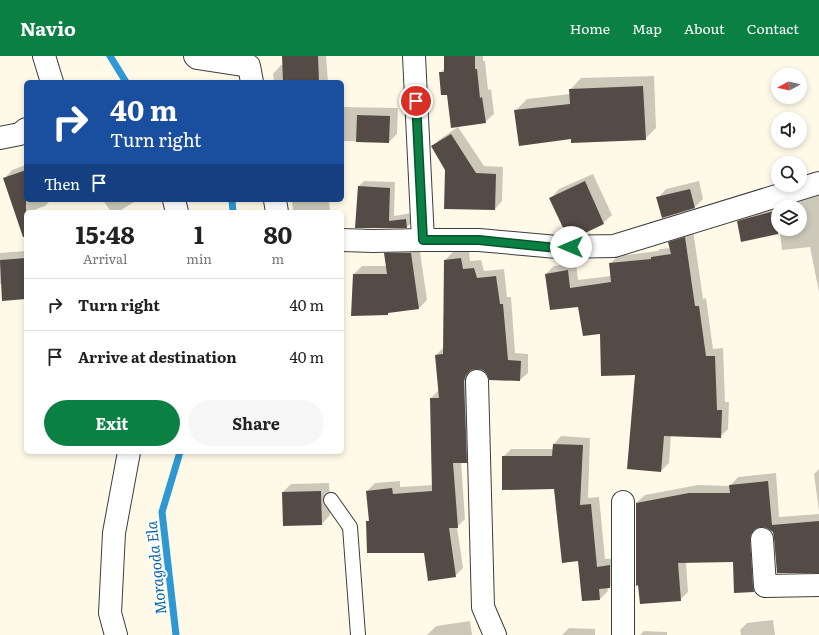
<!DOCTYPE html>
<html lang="en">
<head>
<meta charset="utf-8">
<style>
  body { margin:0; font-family:Literata,serif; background:#f6f6f6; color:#222; height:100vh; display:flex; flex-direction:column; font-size:15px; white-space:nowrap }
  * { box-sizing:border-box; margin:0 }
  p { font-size:13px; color:#767676 }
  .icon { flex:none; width:22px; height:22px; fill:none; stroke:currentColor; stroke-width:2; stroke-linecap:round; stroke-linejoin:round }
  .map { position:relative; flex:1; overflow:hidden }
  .panel { position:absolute; left:24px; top:154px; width:320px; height:244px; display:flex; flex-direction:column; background:#fff; border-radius:6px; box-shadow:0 2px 6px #0003 }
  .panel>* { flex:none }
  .banner { position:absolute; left:24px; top:24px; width:320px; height:122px; border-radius:6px; box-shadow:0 2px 6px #0003; background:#1a4fa0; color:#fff; overflow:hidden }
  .needle { width:26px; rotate:262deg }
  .tools { position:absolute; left:771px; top:12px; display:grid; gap:8px }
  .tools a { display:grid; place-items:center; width:36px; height:36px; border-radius:50%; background:#fff; box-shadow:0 2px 6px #0003; font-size:20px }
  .pin { position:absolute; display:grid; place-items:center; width:34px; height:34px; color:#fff; margin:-17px; border:2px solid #fff; border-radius:50%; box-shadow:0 1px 4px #0007 }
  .me { position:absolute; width:44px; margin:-22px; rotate:270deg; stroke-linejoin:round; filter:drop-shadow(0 0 3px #0008) }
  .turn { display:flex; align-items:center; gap:14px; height:84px; padding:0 20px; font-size:18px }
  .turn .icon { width:52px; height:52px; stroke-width:2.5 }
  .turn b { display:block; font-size:28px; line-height:34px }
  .then { display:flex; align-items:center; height:38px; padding:0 20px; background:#0003; gap:8px; font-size:15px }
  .eta { display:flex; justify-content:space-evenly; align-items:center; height:68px; text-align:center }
  .eta b { font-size:24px; font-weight:700; line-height:28px }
  .action { display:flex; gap:8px; margin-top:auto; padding:8px 20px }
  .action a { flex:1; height:46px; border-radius:24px; background:#0b8043; color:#fff; font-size:16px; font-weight:700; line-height:46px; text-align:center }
  .action a+a { background:#f6f6f6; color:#222 }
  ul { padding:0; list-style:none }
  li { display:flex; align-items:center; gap:12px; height:52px; padding:0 20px; border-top:1px solid #e0e0e0 }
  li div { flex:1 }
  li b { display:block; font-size:15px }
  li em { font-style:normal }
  header { display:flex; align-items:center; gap:24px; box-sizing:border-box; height:56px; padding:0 20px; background:#0b8043; color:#fff }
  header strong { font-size:19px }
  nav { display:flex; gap:22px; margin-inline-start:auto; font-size:14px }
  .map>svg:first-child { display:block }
  .shadow { fill:#0003; fill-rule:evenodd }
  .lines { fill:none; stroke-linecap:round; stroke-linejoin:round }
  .stream { stroke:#2d98d4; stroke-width:7 }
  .building { fill:#544b46 }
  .service-casing { stroke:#3d3d3d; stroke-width:16 }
  .minor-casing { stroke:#3d3d3d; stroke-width:24 }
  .service { stroke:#fff; stroke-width:14 }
  .minor { stroke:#fff; stroke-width:22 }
  .route-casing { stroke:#07532c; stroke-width:10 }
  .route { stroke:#0b8043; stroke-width:7 }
  .labels { text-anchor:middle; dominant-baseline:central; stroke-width:4; stroke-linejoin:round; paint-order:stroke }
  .water-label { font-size:15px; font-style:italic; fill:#0e67a1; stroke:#fff }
</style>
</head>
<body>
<header>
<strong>Navio</strong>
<nav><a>Home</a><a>Map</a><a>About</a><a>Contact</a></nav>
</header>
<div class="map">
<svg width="819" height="579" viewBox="0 0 819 579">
  <rect width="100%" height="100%" fill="#fffae8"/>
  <path class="shadow" d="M283,0h46h-3l2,26h-54l-1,-8 8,-9h2z
    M445,0h38v5h2l3,29 3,-1 3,25 -9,8 -37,-28 -8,-21 5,-5z
    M654,20l2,52 -11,11 -73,-1 -57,-27 12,-12 43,-5v-4l11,-12z
    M342,51l56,1 -1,26 -8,8 -47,-1z
    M458,71l26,39 19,1 -1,34 -7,8 -49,-40 -14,-22 8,-8z
    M26,109v35h25l-6,6 -19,7 -22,-34 8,-9z
    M593,118l19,41 -9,8 -52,-25 8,-9z
    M364,125l31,1 -1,34 18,-3 1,8 -6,6h-51l3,-41z
    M699,125l4,18 -8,8 -32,10 -5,-19 8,-9z
    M819,137v99l-9,-45 -28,3 -2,-17 -31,6 -11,-17 8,-9zM778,151h22v22h-22z
    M103,144h34l-19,12h-7z
    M292,144h37l1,12h-37z
    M693,174l10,69 3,-1 7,51 10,-1 2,54h4l-1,27 -8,8 -49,-2 -2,28 -8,8 -25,-97 -57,-69 -33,-31 8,-8 22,-3 2,17 33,-4 -1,-12 8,-8 40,-5 2,-2 11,-1 -2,-5 8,-8z
    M394,189h25l8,55 -9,9 -27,2 -3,3 -34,-40 8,-8h25l-2,-12z
    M469,194l1,11 11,-1 3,11 20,-2 3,28h4l4,56 13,1v19l-8,7 -32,-6 -4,-5h-11l-1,4 2,81 -8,8h-5l4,57 -8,8 6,41 -8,8 -30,-24 -58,-30 3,-3 -3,-28 8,-8 25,-2v6l33,-2 -2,-87 8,-8 -3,-35 8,-8 1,-87 8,-8z
    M26,195v47l-24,-14h-2v-31z
    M561,380l29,2 -2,60 11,-1 6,62 13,-1v21l-8,8h-3l1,4 -8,8 -21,-39 -24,-72 -52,-31 8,-8h42l1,-5z
    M819,413v42l-5,-37z
    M776,417l3,44 40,-3v58l-51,-45h-10l-1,4 5,52 -8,8 -20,-30 -48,1 2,30 -8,8 -44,-97 9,-8 53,-10 32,1 8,-9z
    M329,427l1,32 -8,9 -39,-32 8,-8z
    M773,564l2,15h-34l-1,-5 7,-7z
    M470,565l2,14h-45l9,-9z
    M569,572l26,1v6h-33z
    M644,575l23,1v3h-27z"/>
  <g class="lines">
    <path class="stream" d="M110,0l16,26
      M232,144l1,12
      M176,579l-14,-123 18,-60"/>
  </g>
  <path class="building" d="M282,0h36l1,26h-36z
    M444,0h31v13h2l3,29 2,-1 4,26 -35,5 -4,-33h-6l-2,-23h5z
    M643,30l3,54 -75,3v-4l-52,7 -5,-36 56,-6 -1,-15z
    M357,59l33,1 -1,27 -33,-1z
    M451,78l25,39 20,1 -1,36 -51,-1 1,-39 -14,-24z
    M26,114v67h-3l-20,-59z
    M585,125l19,43 -21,10h-17l-17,-36z
    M358,130l32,2 -1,33 17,-2 1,9h-52z
    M690,133l5,19 -33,10 -6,-21z
    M778,154v24l-37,8 -4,-21z
    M685,181l10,69h4l7,50h9l2,54h5l-1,28 -57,-2 -3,36 -34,-3 8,-94 -34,1 -1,-42 -17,2 -5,-29 -28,3 -5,-36 23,-4 2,18 41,-6 -2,-19 42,-4v-2l20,-3 -3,-12z
    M384,197h27l8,56 -31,4v2l-37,1 2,-42h34z
    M26,202v41l-24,2 -2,-41z
    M461,202l2,11 11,-1 3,10 19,-2 4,28h3l5,56 13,1 -1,20 -31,-1 -2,-6 -4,-4 -6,-1 -6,1 -5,5 -2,6 3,82h-14l5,65h-9l7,49 -28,4 -4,-28h-57l-1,-32h3l-3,-30 26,-3 1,6 39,-3 -2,-93h9l-4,-43 8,-1 1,-94z
    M553,388l30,1 -3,60 11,-1 6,63 13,-2v23l-11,1 1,11 -18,1 -4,-40 -16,2 -8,-74 -52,1v-34h50z
    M768,425l4,44 47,-4v52h-42l-3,-35 -1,-6 -6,-4 -6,-1 -6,2 -4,5 -1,5 3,48 1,5 -20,1 -1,-31 -55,1 3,38 -41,3 -2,-19 -2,1v-83l53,-10h41l-1,-8z
    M321,435l1,34 -39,1 -1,-34z"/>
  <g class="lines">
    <g class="service-casing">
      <path id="service" d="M331,444l19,27 8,108"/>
    </g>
    <g class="minor-casing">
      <path id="minor" d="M44,0l8,26
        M195,0l2,2 52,8 3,16
        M414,0l9,184h56l78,7 57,-1 205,-63
        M0,82l20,-4 6,-5
        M174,144l3,12
        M275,144l2,12
        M342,184l31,1 50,-1
        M477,325l6,226 12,28
        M762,483l3,47 54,-1
        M116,579l-6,-22 4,-80 15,-81
        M623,579v-133"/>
    </g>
    <use href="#service" class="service"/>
    <use href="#minor" class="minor"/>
  </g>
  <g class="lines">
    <g class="route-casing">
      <path id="route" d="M416,45l7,139h56l78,8 14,-1"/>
    </g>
    <use href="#route" class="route"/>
  </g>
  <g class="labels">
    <g class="water-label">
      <text transform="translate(155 512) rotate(-96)">Moragoda Ela</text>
    </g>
  </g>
</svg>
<div class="tools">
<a><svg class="needle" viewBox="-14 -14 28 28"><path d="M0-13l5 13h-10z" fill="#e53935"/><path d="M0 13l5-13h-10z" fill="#767676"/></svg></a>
<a><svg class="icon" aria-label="sound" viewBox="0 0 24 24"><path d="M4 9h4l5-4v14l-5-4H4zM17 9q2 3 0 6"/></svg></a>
<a><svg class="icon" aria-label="search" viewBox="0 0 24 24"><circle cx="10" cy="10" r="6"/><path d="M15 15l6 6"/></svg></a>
<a><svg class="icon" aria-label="layers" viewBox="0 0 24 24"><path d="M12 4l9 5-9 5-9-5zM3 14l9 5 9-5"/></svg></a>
</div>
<div class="pin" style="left:416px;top:45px;background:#d93025"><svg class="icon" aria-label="arrive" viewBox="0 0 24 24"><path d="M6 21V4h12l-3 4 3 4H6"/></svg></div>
<svg class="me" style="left:571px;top:191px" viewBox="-20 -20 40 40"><circle r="19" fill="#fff"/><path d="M0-13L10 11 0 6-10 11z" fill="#0b8043"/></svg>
<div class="banner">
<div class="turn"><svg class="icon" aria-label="right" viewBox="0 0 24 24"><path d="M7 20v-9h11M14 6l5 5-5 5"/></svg><div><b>40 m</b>Turn right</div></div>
<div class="then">Then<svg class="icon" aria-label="arrive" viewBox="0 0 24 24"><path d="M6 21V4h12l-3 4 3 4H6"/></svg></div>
</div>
<section class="panel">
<div class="eta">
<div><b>15:48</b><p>Arrival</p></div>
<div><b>1</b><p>min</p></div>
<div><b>80</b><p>m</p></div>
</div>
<ul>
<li><svg class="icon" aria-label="right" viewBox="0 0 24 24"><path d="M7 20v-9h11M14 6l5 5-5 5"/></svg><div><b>Turn right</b></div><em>40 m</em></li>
<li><svg class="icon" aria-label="arrive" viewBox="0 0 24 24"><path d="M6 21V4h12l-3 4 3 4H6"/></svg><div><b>Arrive at destination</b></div><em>40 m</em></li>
</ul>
<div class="action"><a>Exit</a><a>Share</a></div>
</section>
</div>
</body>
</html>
